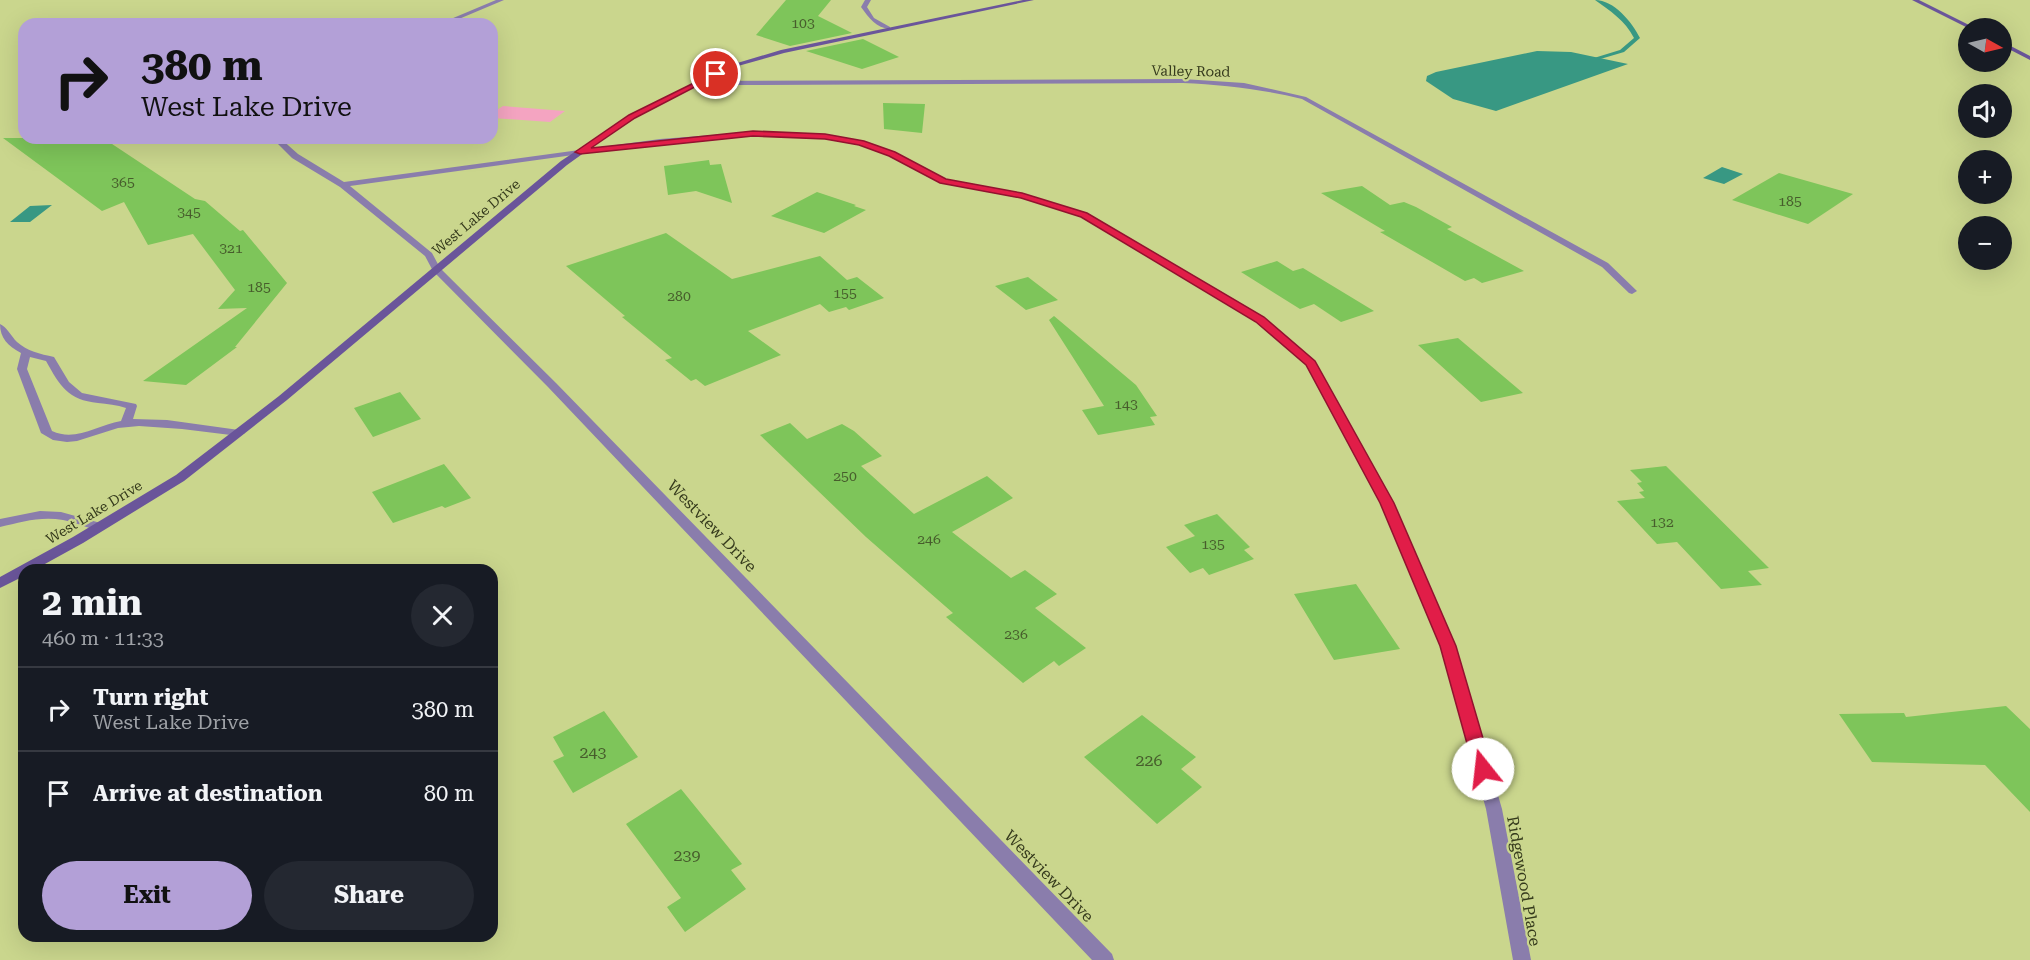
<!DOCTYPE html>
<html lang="en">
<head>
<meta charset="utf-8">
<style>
  body { margin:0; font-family:"Roboto Serif",serif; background:#242831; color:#f1f3f6; height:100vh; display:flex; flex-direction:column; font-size:22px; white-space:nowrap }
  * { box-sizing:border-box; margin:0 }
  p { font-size:20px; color:#9ea1a6 }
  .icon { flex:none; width:33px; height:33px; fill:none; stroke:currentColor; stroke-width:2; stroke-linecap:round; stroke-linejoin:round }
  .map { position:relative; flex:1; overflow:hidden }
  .drawer { position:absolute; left:18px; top:564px; width:480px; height:378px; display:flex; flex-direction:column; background:#171b24; border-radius:18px; box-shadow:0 6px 24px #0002 }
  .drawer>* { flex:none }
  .top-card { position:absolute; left:18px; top:18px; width:480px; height:126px; border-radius:18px; box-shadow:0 6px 24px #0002; background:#b3a0d7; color:#111; overflow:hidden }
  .needle { width:39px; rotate:98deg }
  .controls { position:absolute; left:1958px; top:18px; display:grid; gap:12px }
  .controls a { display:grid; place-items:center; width:54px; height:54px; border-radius:50%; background:#171b24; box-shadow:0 6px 24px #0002; font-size:30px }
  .pin { position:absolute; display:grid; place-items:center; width:51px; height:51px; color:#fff; margin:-26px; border:3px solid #fff; border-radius:50%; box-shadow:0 2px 6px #0007 }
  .me { position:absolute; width:66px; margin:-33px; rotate:344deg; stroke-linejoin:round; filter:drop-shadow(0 0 4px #0008) }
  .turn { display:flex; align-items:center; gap:21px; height:126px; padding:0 24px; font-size:27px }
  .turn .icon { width:78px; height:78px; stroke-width:2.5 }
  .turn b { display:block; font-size:42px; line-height:51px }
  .round { display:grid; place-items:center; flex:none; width:63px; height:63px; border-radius:32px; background:#242831 }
  .head { display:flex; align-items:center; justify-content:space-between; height:102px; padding:0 24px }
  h1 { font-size:36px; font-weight:700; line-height:45px }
  .button { display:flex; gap:12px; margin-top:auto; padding:12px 24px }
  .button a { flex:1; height:69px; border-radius:36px; background:#b3a0d7; color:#111; font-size:24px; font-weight:700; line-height:69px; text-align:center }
  .button a+a { background:#242831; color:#f1f3f6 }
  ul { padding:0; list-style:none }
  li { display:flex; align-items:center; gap:18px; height:84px; padding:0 24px; border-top:2px solid #363941 }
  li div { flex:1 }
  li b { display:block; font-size:22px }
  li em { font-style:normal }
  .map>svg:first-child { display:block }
  .green { fill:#f4a4c1 }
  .water { fill:#389883 }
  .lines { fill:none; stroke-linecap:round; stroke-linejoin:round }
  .stream { fill:#389883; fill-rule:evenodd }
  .building { fill:#7ec55a }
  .lane { fill:#8a7dac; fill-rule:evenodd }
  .street { fill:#8a7dac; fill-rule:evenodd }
  .secondary { fill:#6a559a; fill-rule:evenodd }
  .route { fill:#e11d48; stroke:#92132f; stroke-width:1.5 }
  .labels { text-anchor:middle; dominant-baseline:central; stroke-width:4.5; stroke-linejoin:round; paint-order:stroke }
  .number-label { font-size:14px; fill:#475d2c }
  .far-street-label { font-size:14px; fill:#353a1c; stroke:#cad68d }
  .street-label { font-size:16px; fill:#353a1c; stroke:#cad68d }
  .near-number-label { font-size:16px; fill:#475d2c }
</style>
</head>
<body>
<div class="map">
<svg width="2030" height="960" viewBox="0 0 2030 960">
  <rect width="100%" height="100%" fill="#cad68d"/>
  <path class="green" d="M503,106l62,5 -15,11 -58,-4v-5z"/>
  <path class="water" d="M1537,51l34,1 57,12 -132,47 -43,-12 -27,-18 1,-5 9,-4z
    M1722,167l21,7 -19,10 -21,-6z
    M52,205l-22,17h-20l20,-16z"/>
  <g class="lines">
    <path class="stream" d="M1595,0c19,0 37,22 45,38l-16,14 -27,8 -3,-2 26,-8 14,-12c-9,-18 -24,-27 -39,-38z"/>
  </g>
  <path class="building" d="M786,0h45l-13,16 34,17 -62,13 -34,-11z
    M863,39l36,18 -37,12 -56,-18z
    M883,103l42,1 -3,29 -38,-4z
    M3,138h100l92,61 10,2 35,30 3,-1 44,53 -52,64h2l-51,38 -43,-4 104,-73 -29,1 17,-19 -42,-56 -45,11 -24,-43 -22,9z
    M709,160l1,5 11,-1 11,39 -36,-12 -28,4 -4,-29z
    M1779,173l74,21 -45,30 -76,-24z
    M1362,186l28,19 14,-3 12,5 36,20 -5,2 77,42 -42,12 -8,-5 -9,3 -85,-49 5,-1 -64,-38z
    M817,192l39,13 -2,1 12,4 -42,23 -53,-17z
    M666,233l66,46 88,-23 27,24 10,-3 27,21 -35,12 -3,-3 -17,5 -9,-8 -72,27 33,24 -76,31 -9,-7 -5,2 -26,-21 7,-2 -50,-41 3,-1 -59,-50z
    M1277,261l16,10 10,-3 71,43 -33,11 -27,-18 -14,5 -59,-37z
    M1028,277l30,23 -32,10 -31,-24z
    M1054,316l82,69 21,31 -7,1 5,8 -57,10 -16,-25 22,-4 -55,-86z
    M1458,338l65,55 -42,9 -63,-57z
    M400,392l21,27 -48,18 -19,-29z
    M790,423l17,16 35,-15 12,7 28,25 -21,10 53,48 73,-38 26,22 -61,34 59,46 14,-8 32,24 -22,14 51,40 -27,18 -5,-5 -31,22 -77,-66 7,-4 -87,-76 -106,-102z
    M444,464l27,34 -26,10 -3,-2 -49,17 -21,-31z
    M1666,466l103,102 -21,3 14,14 -41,4 -44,-47 -20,2 -40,-43 28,-3 -6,-6 5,-1 -7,-8 5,-1 -12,-12z
    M1217,514l33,33 -6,3 10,9 -45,16 -6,-7 -13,5 -24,-26 29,-11 -11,-11z
    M1356,584l44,65 -66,11 -40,-66z
    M2006,706l24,23v83l-45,-47 -113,-3 -33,-48 65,-1 2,4z
    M604,711l34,46 -65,36 -20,-32 11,-5 -11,-19z
    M1142,715l54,42 -15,12 21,18 -45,37 -73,-67z
    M681,789l61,75 -11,6 15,19 -61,43 -18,-25 14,-9 -55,-74z"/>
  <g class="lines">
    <path class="lane" d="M0,324c7,3 11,12 17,18 10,9 23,12 37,15l15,25 13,11 54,11 1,2 -4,13 34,1 72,10 6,3 -6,3 -57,-7 -43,-3 -21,2 -41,13 -10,1 -14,-2 -12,-7 -24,-64 4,-16c-13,-7 -21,-15 -21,-29zM30,357l16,4c14,25 22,39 52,42 9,1 19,2 28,5l-5,13c-24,4 -45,21 -69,10l-25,-62z
      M40,511l21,1 43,12 2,3 -6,4c-13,-3 -25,-9 -37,-11 -22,-4 -42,2 -63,7v-8z"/>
    <path class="street" d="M496,0h8l-57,24h-8z
      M865,0h6l-4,7 7,11 16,9v2c-14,-1 -21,-11 -29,-22z
      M1183,79l61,4 62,14 302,166 29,28 -5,3 -3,-1 -27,-26 -300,-168c-40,-10 -79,-14 -119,-16l-442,2h-46l-3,-2 3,-2z
      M753,132l72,3 36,6 34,11 50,27 77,15 65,19 176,104 52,44 78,142 62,143 47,163 29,151h-18l-27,-151 -45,-163 -60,-143 -74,-138 -50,-44 -176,-104 -60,-19 -81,-15 -51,-27 -29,-11 -35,-6 -72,-3 -93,7 -310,43 82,67 8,15 116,115 556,571 2,6h-22l-544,-573 -115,-116 -8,-15 -85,-69 -48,-29 -20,-20h8l18,16 46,28 316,-43z"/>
    <path class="secondary" d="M1023,0h11l-250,53 -46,13 -104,51 -67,48 -280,235 -103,81 -101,62 -49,27h-10v6l-24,12v-11l73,-40 103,-62 103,-79 282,-235 69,-46 104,-51 47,-14z
      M1912,0h7l56,28h-7z
      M2001,41l29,15v4l-29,-15z"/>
  </g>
  <path class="route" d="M716,72l2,3 -83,43 -44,30 162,-17 72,3 39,7 31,11 51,27 76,14 65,20 177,104 51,44 79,142 62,143 36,123 -3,6 -6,2 -7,-2 -2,-6 -34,-123 -60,-143 -74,-138 -50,-43 -175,-105 -60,-19 -81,-15 -51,-27 -30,-11 -34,-6 -72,-3 -173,18 -5,-2 54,-37z"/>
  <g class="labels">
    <g class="number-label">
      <text x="803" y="23">103</text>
      <text x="123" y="182">365</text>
      <text x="1790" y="201">185</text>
      <text x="189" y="212">345</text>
      <text x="231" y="248">321</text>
      <text x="259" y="287">185</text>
      <text x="845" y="293">155</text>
      <text x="679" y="296">280</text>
      <text x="1126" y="404">143</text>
      <text x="845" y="476">250</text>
      <text x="1662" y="522">132</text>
      <text x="929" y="539">246</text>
      <text x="1213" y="544">135</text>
      <text x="1016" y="634">236</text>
    </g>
    <g class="far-street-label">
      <text transform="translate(1191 71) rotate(1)">Valley Road</text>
      <text transform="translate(476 217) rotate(-40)">West Lake Drive</text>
      <text transform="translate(94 512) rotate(-31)">West Lake Drive</text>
    </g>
    <g class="street-label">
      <text transform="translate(712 526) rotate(46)">Westview Drive</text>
      <text transform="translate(1049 876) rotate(46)">Westview Drive</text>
      <text transform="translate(1524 881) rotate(80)">Ridgewood Place</text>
    </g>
    <g class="near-number-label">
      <text x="593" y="752">243</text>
      <text x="1149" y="760">226</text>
      <text x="687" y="855">239</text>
    </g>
  </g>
</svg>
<div class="controls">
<a><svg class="needle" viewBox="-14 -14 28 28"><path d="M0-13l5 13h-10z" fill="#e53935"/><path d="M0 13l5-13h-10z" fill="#9ea1a6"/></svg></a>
<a><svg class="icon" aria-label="sound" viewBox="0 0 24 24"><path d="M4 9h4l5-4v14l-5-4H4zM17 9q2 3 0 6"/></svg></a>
<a>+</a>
<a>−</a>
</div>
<div class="pin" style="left:716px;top:74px;background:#d93025"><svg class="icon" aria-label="arrive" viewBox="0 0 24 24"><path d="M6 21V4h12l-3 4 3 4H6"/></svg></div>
<svg class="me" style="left:1483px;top:769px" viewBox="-20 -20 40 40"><circle r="19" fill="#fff"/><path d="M0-13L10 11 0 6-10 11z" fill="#e11d48"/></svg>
<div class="top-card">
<div class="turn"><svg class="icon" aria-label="right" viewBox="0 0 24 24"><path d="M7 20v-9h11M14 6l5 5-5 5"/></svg><div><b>380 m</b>West Lake Drive</div></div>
</div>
<section class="drawer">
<div class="head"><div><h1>2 min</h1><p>460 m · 11:33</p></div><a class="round"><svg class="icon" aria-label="close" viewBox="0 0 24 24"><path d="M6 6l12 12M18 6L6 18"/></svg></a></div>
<ul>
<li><svg class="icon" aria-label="right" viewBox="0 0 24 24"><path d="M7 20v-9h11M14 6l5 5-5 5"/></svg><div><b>Turn right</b><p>West Lake Drive</p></div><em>380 m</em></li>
<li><svg class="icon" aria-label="arrive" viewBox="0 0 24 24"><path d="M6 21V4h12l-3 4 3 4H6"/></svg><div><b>Arrive at destination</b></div><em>80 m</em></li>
</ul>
<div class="button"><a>Exit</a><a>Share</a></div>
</section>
</div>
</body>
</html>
